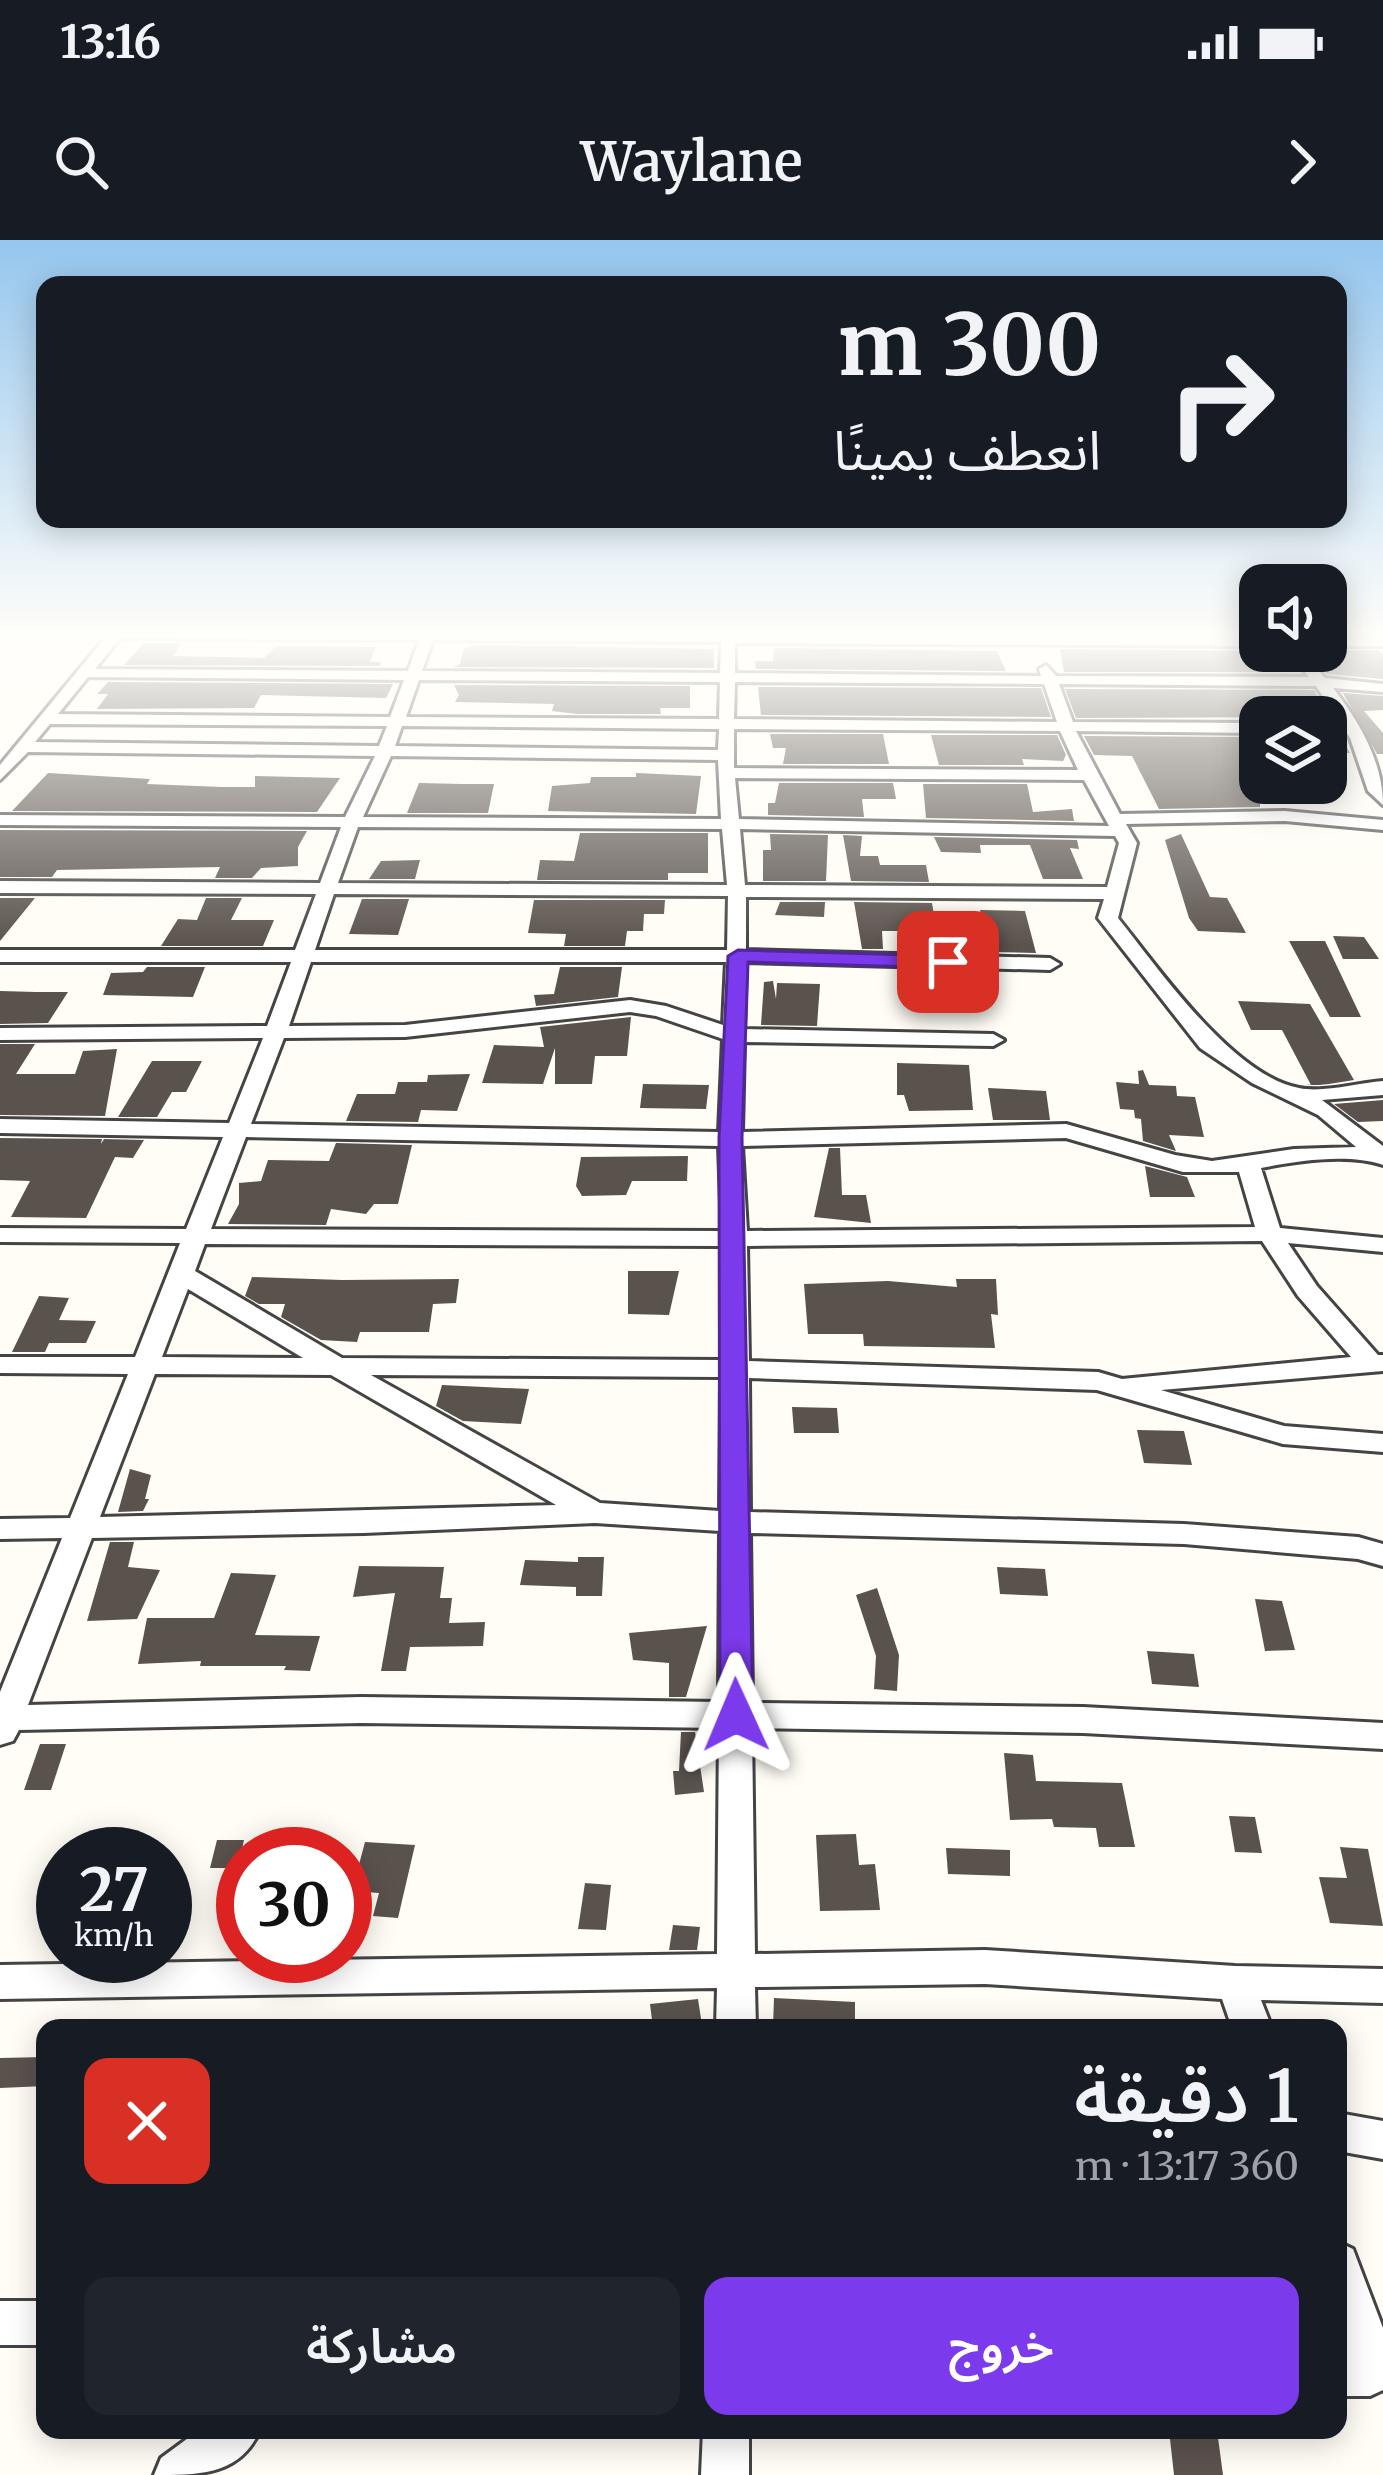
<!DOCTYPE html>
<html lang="ar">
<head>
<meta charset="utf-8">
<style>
  body { margin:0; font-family:Merriweather,"Noto Sans Arabic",serif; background:#20242c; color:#f1f3f6; direction:rtl; height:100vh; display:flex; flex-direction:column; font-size:45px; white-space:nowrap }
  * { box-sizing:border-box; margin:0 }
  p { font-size:39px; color:#9ea1a6 }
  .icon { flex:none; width:66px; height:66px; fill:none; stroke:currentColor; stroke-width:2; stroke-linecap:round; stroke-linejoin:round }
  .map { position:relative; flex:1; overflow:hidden; direction:ltr }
  .drawer { position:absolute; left:36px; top:1779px; width:1311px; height:420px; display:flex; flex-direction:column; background:#171b24; border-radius:24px; box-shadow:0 6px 30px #0003; direction:rtl }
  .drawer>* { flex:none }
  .top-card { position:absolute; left:36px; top:36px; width:1311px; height:252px; border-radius:24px; box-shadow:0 6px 30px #0003; direction:rtl; background:#171b24; color:#f1f3f6; overflow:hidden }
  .fabs { position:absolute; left:1239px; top:324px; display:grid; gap:24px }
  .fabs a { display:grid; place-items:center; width:108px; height:108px; border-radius:24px; background:#171b24; box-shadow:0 6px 30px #0003; font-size:60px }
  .speed { position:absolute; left:36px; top:1587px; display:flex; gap:24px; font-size:60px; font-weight:700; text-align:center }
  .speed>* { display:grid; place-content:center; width:156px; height:156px; border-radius:50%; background:#171b24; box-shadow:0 6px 30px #0003; line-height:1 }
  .speed small { font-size:30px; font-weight:400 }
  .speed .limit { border:18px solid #d22; background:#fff; color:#111 }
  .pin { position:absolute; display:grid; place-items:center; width:102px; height:102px; color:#fff; margin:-51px; border-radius:24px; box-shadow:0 6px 18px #0006 }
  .me { position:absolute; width:132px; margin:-66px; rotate:359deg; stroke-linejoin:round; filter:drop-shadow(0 0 9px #0008) }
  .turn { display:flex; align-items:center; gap:42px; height:252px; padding:0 48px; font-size:54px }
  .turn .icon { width:156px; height:156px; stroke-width:2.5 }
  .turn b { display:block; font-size:84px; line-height:102px }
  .round { display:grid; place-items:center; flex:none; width:126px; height:126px; border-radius:24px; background:#20242c }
  .overview { display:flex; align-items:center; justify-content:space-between; height:204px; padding:0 48px }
  h1 { font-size:72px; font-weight:600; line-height:90px }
  .cta { display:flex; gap:24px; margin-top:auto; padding:24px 48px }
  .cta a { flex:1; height:138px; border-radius:24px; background:#7c3aed; color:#fff; font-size:48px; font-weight:600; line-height:138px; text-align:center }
  .cta a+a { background:#20242c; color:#f1f3f6 }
  .status { display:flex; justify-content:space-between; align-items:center; height:84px; padding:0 60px; background:#171b24; direction:ltr }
  .status svg { height:33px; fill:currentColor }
  header { display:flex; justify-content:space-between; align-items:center; height:156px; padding:0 48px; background:#171b24; font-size:54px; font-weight:600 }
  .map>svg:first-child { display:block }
  .building { fill:#5a524d }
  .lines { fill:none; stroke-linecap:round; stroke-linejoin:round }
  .minor-casing { stroke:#444; stroke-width:6 }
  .minor { fill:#fff; fill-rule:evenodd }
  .route { fill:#7c3aed; stroke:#51269a; stroke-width:3 }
</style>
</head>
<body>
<div class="status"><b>13:16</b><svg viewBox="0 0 49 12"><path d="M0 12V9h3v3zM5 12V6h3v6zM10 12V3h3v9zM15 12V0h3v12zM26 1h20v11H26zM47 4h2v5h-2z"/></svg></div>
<header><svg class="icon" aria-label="forward" viewBox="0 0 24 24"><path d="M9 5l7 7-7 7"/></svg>Waylane<svg class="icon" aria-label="search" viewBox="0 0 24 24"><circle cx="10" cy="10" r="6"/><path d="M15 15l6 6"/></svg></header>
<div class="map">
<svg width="1383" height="2235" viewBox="0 0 1383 2235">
  <rect width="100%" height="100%" fill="#fffdf5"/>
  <path class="building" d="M144,403h38l-9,13 91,2 12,-12 100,1 -6,15h11l-2,4 -255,-1z
    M478,405l236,4v19l-261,-1 7,-3 4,-16z
    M774,408l223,3 9,20 -250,-2 -1,-8h18z
    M1060,409l222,2 17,21h-235z
    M1378,410l5,5v24l-56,-5 -20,-23z
    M108,442l285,2 -7,14 -125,-3 -7,13 -157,1 11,-15h-11z
    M454,445l236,1v22h-30l1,6h-84l-25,-3 2,-7 -99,-2 4,-7z
    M758,447l283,1 10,29 -290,-2z
    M1065,449l249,1 36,63h-19l-5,-8v-28l-250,1z
    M1343,453l40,3v14l-19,1 19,22v21h-6z
    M770,494h113l6,30h-106l3,-16h-13z
    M931,495h126l9,20 -3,6 -41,-2 2,6h-85z
    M1084,496l176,1v70l-101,2 -27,-53 -38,-1z
    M48,533l102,6 -3,5 75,3h33v-11l85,2 -23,34 -305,-1z
    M636,533l65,3 -5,38 -148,-3 4,-25 38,-3 1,-6h45z
    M419,543l43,1h32l-6,29h-81z
    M779,543h114l3,16h-34l2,18 -96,-2v-12h7z
    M923,544h104l6,28 39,-3 2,12 -148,-3z
    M0,590l307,1 -9,16v19l-37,2 -9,10h-37l5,-11 -163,3 -5,7h-52z
    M580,593h128v40h-40v7h-131l3,-20 34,1z
    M770,594l58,1 -2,46h-63v-31h8z
    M1181,594l29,63 17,1 19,35 -48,-2 -9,-13 -24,-78z
    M843,595l19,1 -2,20h18l2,9h46l3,17 -78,-1z
    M934,597l143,3 2,9 -9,-1 13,31h-40l-13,-34h-50l1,8 -40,-1z
    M420,620l-5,19h-46l12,-18z
    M0,658h35l-35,43z
    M206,658h36l-11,22h43l-11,26h-102l17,-27 19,1z
    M362,659h47l-11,36 -49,-1z
    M534,660h131l-1,14h-20l-1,17h-16l-2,15h-61l2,-12 -38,-1z
    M780,662h45l-1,15 -49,-2z
    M854,662l78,1 4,24 -32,-2v6h-22l1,18h-21z
    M980,670l45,1 11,42 -46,-1z
    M1333,696l31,1 15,22h-36z
    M1289,701h36l36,76h-31z
    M147,727h58l-12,30 -90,-2 8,-22 32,-1z
    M560,727h62l-4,30 -82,9 -2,-11 20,-1z
    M773,741l3,18 1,-16 43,1 -3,42 -56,-1 3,-43z
    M0,751l36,1h32l-20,31 -48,1z
    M1238,761l72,3 44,76 -25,4 -10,1h-10l-3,-1 5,1 -29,-55h-31z
    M631,777l-4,39h-32l-3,28h-37v-36l-12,36 -61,-1 12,-38 50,2 -4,-20z
    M0,804h35l-19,30h59l8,-23 34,-2 -12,67 -105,-1z
    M152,821h50l-16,31h-14l-15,25h-39z
    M897,823l72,2 4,45 -64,1 -5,-16h-7z
    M1143,830l6,15 27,1 1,10 18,1 9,40 -35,-2 7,16 -33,-10 -2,-22 -6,-1 -1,-8 -14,-1 -4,-27 23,2 -1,-13z
    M470,834l-13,37 -36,-1 -3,12 -72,-1 11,-27h38l3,-12h29l1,-7z
    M643,844l66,1 -3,24 -66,-1z
    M988,848l58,3 4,29h-57z
    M1383,860v21l-25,1 -24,-18z
    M0,898l102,1 -1,5 3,-5 40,1 -11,18 -18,-1 -29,61 -75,-1 19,-36 -30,-1z
    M336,903l76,2 -14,59h-24l-8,10 -35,-5 -5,16 -98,-1 11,-20v-21l22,-2 7,-21 61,1z
    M829,908h11l2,47h24l5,28 -57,-6z
    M688,916l-1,25h-55l-6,14 -44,1 -6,-10 5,-29z
    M1145,926l42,11 8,20h-45z
    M628,1031h51l-10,44 -41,-1z
    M252,1037l90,3 117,-1 -3,24 -23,1 -4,28h-69l-3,10 -36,-2 -40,-23 4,-13h-26l-14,-8z
    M956,1039h40l2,36 -7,-1 4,34 -131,-2 -1,-12h-55l-4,-50 84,-3 69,6z
    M39,1056l30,2 -10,22 37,1 -10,22h-37l-4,9h-33z
    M442,1145l87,4 -8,35 -58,-3 -27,-15z
    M792,1167l45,1 2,25h-45z
    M1137,1190l47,1 8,34 -48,-2z
    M130,1229l21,6 -6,24h4l-6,12 -25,1z
    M110,1302h24l-6,25 32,3 -23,49 -50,2z
    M578,1317h26l-2,39h-26v-9l-56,-2 5,-25 53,2z
    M359,1326l85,1 -4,31h12l-3,25 36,-1 -2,24 -73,1 -4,24h-25l14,-78 -42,4z
    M997,1327l48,2 3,27 -48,-2z
    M231,1333l45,2 -21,60 65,1 -10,35 -26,-1 2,-4h-86l1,-5 -63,3 9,-46h67z
    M877,1348l22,67 -2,36 -23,-2 2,-33 -20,-61z
    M1255,1359l27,2 13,49 -30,1z
    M707,1386l-21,71h-17v-34l-36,-3 -4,-27z
    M1147,1411l47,3 5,33 -47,-3z
    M681,1492h14l9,60 -29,3 -2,-24h6z
    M40,1504h26l-15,46h-27z
    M1004,1513l29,2 3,26 86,2 13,64h-36l-3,-19 -42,-1 -2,-8 -42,1z
    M1229,1576l26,1 7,36 -27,-1z
    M856,1594l3,31 16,-1 5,46 -60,1 -4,-76z
    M217,1600h27l-6,28h-28z
    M365,1602l50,3 -17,73 -25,-2 6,-23 -27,-2z
    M1340,1607l28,2 15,77 -53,-3 -11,-46 28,1z
    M946,1608l64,2v26l-62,-2z
    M585,1643l26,2 -5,45 -28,-1z
    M673,1685l27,2 -3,23h-28z
    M774,1758l81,4v26l-82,-1z
    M698,1759l4,26 -49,3 -3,-24z
    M45,1817v29l-45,2v-30z
    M1169,2190h48l6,45h-49z"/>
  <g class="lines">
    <g class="minor-casing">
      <path id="minor" d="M109,393l1151,5v8l-525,-3v30l306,3 -2,-7 7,-4 10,11 253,1 -23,-26h15l24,27 58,6v8l-50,-4c26,33 50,74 50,117l-15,-14 -18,-53 -34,-52 -257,-2 14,38 187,1v10l-184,-2 44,83 165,-3 98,9v10l-98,-9 -159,3 11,19 -19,75c40,50 115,158 181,170 24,5 59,-5 84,-7v14l-61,5 61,46v19c-35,-12 -86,-4 -122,3l19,60 103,10v14l-95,-9 29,43 61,69h5v16l-222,19 123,36 99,8v18l-100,-8 -186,-54 -348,-12 1,134 434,12 174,13 25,7v22l-25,-7 -174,-15 -434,-11 2,170 331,4 300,16v26l-300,-16 -331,-5 3,226 230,-4 250,16 148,3v34l-122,-3 11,28h-40l-10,-29 -237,-15 -230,3 1,41h-40l1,-40 -717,11v-34l717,-11 2,-226 -358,-5 -342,7 -6,11 -13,4v-53l62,-154 -62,1v-20l70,-1 58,-144 -128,-1v-16h135l45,-114 -180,-1v-14l186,1 37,-92 -223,-4v-14l229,4 34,-85 -263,2v-12l267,-2 24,-64h-291v-12h295l21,-56 -316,-1v-12l320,2 21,-56 -341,-2v-10l345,2 30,-61 -347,-4 -28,28v-15zM120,398l299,2 -11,31 -313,-2zM433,400l288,2 -1,31 -298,-2zM88,437l316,3 -14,37 -332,-3zM419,440l301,2 -1,37 -313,-2zM735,442l309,2 13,38 -323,-3zM50,484l337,2 -8,20 -344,-4zM402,486l317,3 -1,21 -323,-4zM734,489l326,2 18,39 -344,-2zM391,516l327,4 3,59 -358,-2zM735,538l349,2 25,46 -370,-7zM358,587l364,2 5,56 -389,-2zM740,589l375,7 4,7 -12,44 -362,-2zM334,654l394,2 -1,54h-412zM746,657l358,2 -6,19 102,130 52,35 66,32 38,32 -62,2 -82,12 -37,-6 -109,-31 -324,8 2,-90 249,4 11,-6 -11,-6 -249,-5 2,-67 304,8 10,-6 -10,-6 -304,-8zM311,722h415l-3,63 -57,-19 -36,-6 -225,25 -116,1zM630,772l26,4 67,23 -4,93 -468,-8 33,-86 121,-1zM246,897l473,9 3,85 -511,-2zM1066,898l117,34h56l16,55 -508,4 -5,-85zM1262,1001l36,55 53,61 -229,22 -24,-7 -349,-11 -2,-115zM205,1004l518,2 -1,114 -380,-2 -147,-87zM188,1049l115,69 -141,-1zM155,1134l176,1 225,130 -456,12zM371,1135l350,2 -1,134 -120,-8zM595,1283l125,8 -1,171 -358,-5 -333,8 64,-167 272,-5z
        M1326,398h57v8h-57z
        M1338,1873l45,8v38l-45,-8z
        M1338,2002l15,7 30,79v62l-13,6h-32v-46h5l-5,-24z
        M0,2061h45v44h-45z
        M199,2190h61c-20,45 -60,45 -106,45l7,-17z
        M703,2190h46v45h-48z"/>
    </g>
    <use href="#minor" class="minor"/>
  </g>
  <linearGradient id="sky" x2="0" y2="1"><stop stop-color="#95c6ee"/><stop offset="0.56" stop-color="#fffefa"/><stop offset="1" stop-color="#fffefa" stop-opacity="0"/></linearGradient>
  <rect width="1383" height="706" fill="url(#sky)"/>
  <path class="route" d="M738,710l210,6 10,6 -10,6 -200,-6 -6,176 11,577 -5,10 -12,3 -11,-3 -5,-10 -1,-577 9,-182z"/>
</svg>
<div class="fabs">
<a><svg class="icon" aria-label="sound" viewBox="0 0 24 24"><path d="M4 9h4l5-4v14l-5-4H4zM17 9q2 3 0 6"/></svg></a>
<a><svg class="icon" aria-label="layers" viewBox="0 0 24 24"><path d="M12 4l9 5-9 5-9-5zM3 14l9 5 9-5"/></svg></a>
</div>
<div class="speed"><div>27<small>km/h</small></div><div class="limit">30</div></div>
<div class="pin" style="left:948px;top:722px;background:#d93025"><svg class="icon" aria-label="arrive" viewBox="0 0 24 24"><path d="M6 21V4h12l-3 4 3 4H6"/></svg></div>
<svg class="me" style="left:736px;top:1475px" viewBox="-20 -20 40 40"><path d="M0-17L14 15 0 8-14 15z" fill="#7c3aed" stroke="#fff" stroke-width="4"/></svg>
<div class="top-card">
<div class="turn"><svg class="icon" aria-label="right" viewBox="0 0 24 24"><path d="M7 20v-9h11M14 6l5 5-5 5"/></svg><div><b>300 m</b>انعطف يمينًا</div></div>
</div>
<section class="drawer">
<div class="overview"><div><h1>1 دقيقة</h1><p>360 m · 13:17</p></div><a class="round" style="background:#d93025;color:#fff"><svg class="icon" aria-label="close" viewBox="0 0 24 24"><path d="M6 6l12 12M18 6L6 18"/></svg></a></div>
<div class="cta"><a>خروج</a><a>مشاركة</a></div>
</section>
</div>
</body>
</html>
